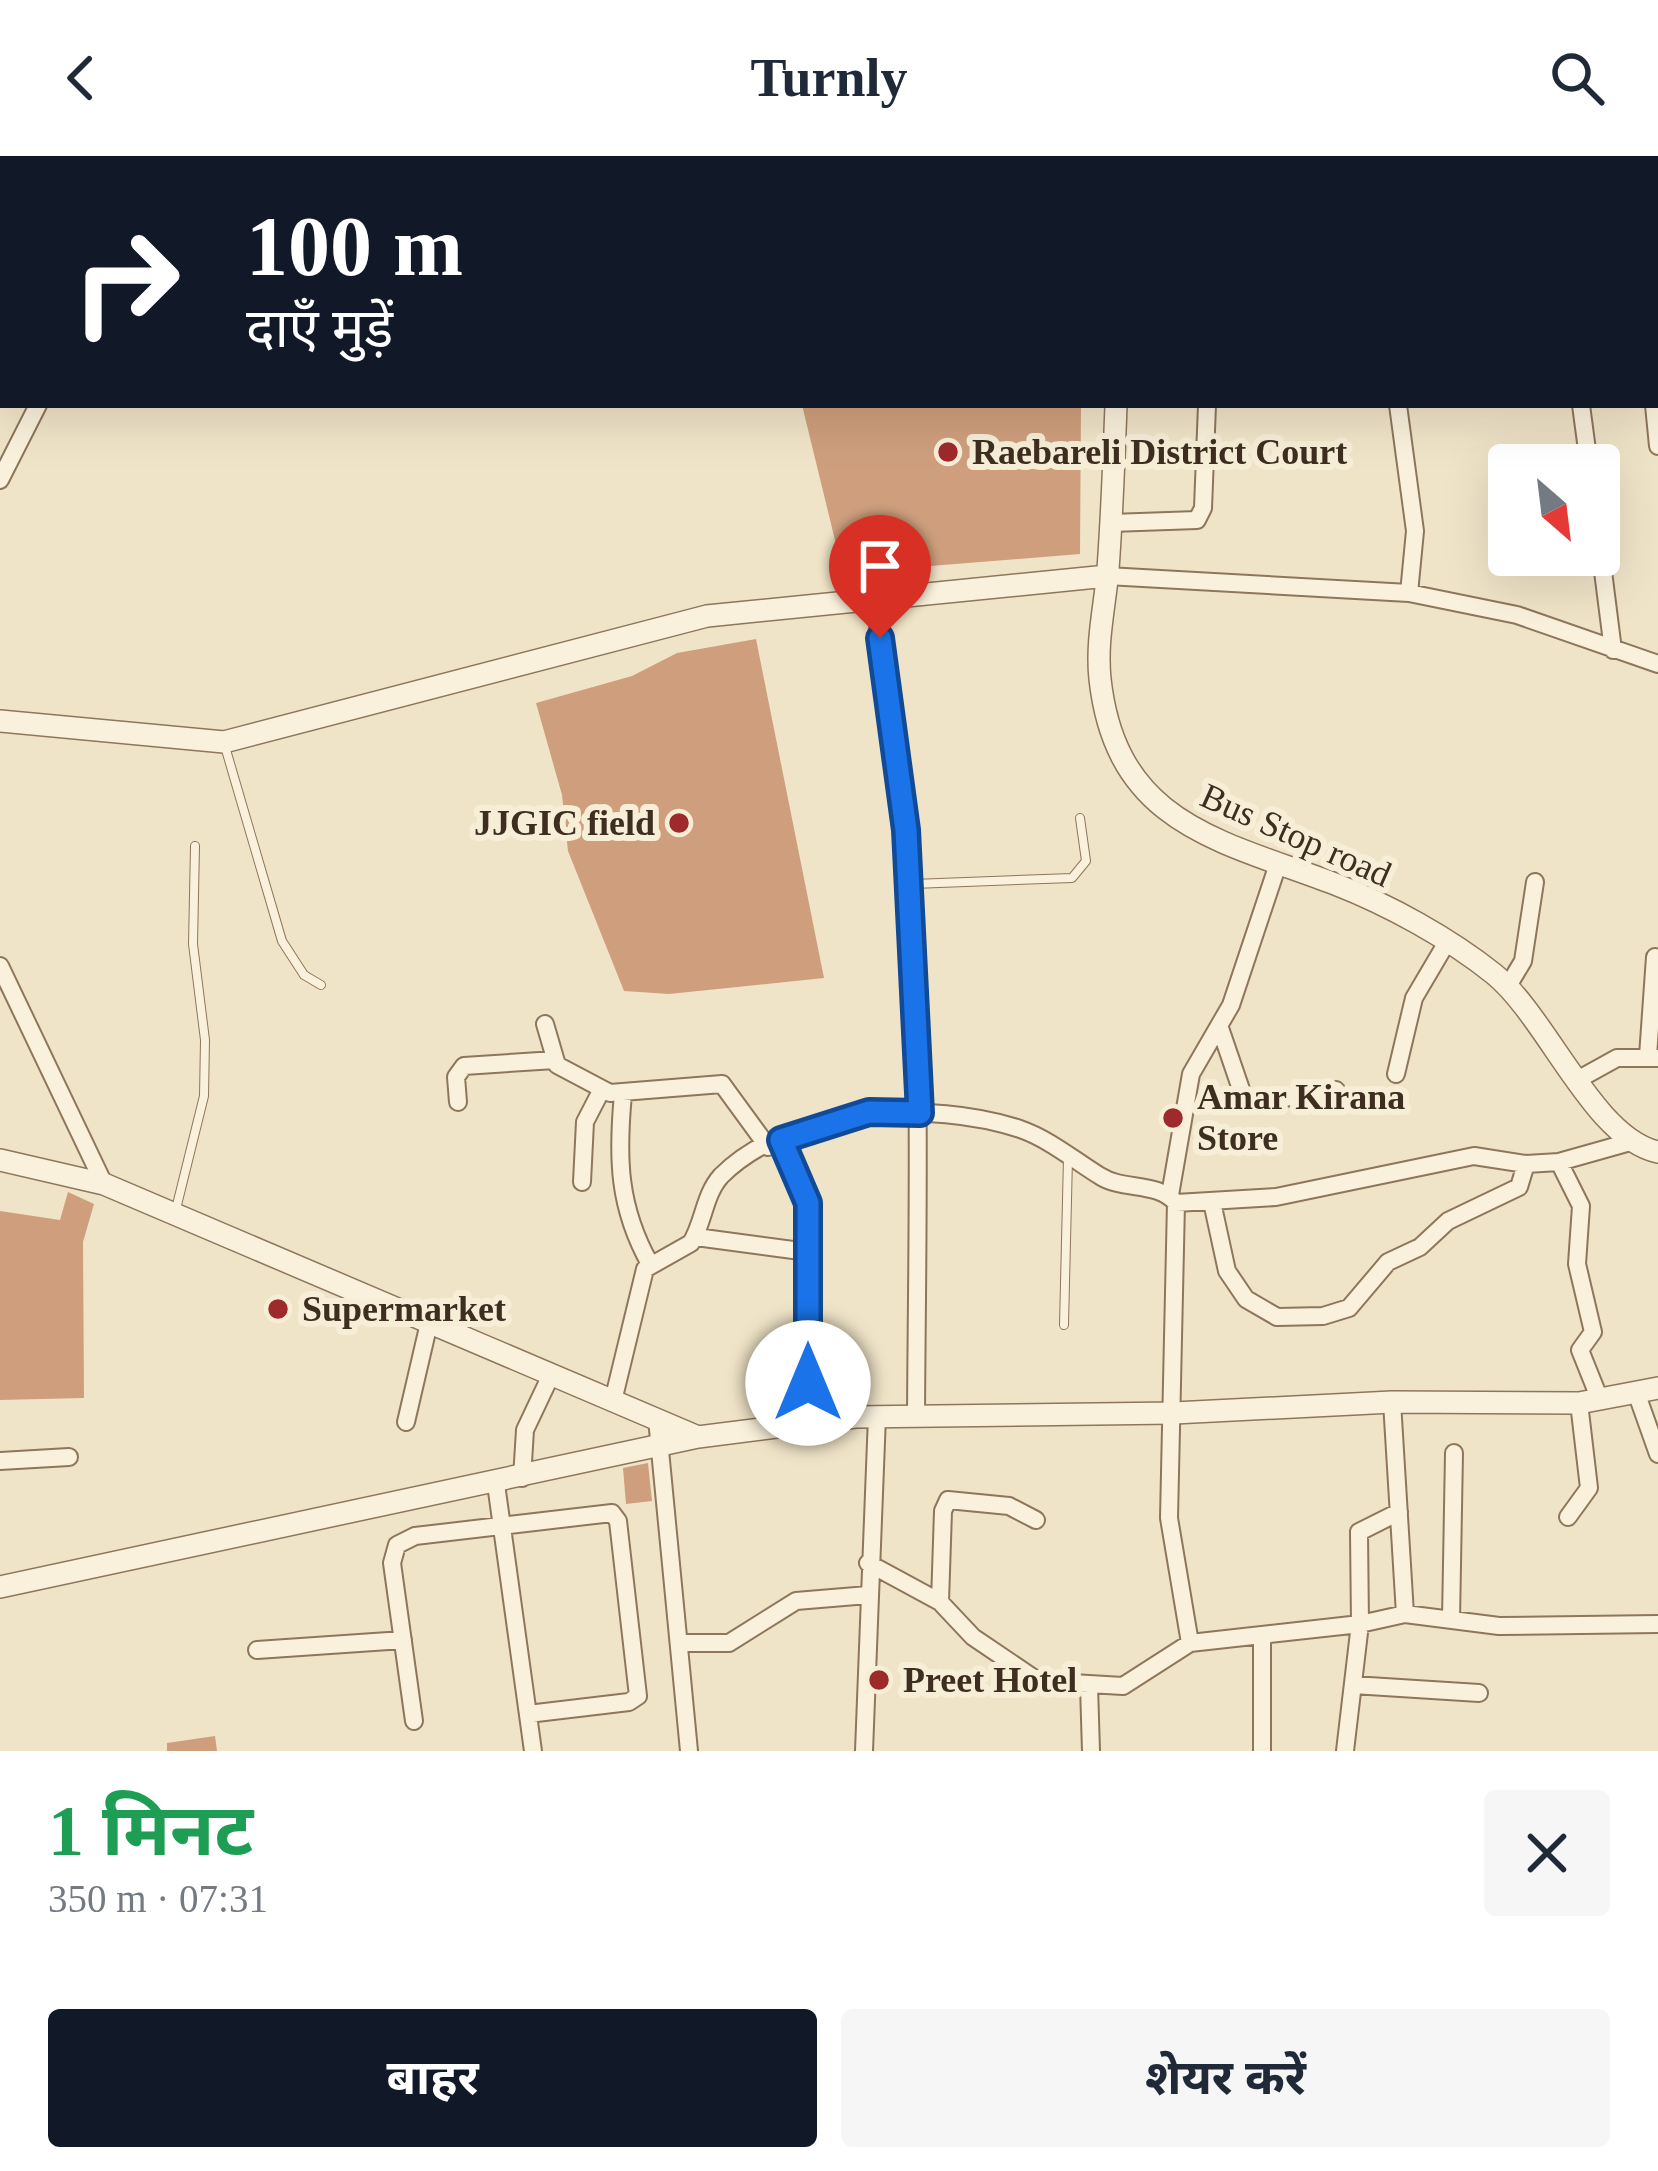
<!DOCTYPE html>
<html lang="hi">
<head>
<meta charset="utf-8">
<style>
  body { margin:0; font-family:"Times New Roman","Noto Sans Devanagari",serif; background:#f6f6f7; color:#1f2937; height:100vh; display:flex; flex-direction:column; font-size:45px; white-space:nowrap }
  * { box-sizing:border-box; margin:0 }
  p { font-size:39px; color:#747a83 }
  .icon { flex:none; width:66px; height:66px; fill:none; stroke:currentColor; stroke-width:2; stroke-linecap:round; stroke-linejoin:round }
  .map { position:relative; height:1595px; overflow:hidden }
  .side { display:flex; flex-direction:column; background:#fff; flex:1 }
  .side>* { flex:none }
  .banner { position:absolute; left:0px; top:0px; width:1659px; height:252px; box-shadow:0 12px 48px #0002; background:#111827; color:#fff; overflow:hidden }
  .needle { width:78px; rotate:152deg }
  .tools { position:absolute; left:1488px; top:288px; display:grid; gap:24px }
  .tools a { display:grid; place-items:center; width:132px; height:132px; border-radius:12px; background:#fff; box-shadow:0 12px 48px #0002; font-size:60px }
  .pin { position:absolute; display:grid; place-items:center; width:102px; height:102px; color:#fff; margin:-123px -51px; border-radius:50% 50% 50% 0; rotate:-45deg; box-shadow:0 0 12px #0007 }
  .pin .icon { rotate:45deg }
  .me { position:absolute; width:132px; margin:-66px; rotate:0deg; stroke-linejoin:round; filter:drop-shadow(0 0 9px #0008) }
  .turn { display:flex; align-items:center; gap:42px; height:252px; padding:0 48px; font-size:54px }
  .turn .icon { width:156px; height:156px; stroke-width:2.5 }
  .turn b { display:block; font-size:84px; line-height:102px }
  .round { display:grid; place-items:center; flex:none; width:126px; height:126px; border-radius:12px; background:#f6f6f7 }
  .summary { display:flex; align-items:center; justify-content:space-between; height:204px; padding:0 48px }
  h1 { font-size:72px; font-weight:700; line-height:90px; color:#1e9e55 }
  .primary-button { display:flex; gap:24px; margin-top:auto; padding:24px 48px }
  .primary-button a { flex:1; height:138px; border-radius:12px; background:#111827; color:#fff; font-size:48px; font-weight:700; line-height:138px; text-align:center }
  .primary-button a+a { background:#f6f6f7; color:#1f2937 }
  header { display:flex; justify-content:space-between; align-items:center; height:156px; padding:0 48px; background:#fff; font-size:54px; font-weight:700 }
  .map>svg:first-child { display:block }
  .building { fill:#cf9f7d }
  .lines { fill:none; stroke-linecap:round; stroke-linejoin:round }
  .service-casing { stroke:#8d765c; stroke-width:10 }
  .minor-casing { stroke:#8d765c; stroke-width:20 }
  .tertiary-casing { stroke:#8d765c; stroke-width:24 }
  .service { stroke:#faf1dc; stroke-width:8 }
  .minor { stroke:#faf1dc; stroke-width:16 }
  .tertiary { stroke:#faf1dc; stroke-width:21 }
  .route-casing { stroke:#114b97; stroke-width:30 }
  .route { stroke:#1a73e8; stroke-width:21 }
  .poi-dot { fill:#9e2a2b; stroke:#f7eed8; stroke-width:4.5 }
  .labels { text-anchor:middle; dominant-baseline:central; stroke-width:12; stroke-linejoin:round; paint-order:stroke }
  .poi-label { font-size:36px; font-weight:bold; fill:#3d2e20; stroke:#f7eed8; text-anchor:start }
  .street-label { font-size:36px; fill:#3d2e20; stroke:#f7eed8 }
</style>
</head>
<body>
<header><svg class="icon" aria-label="back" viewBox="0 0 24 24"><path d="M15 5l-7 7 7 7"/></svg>Turnly<svg class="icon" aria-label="search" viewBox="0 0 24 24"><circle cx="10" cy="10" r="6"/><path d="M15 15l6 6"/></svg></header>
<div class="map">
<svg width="1658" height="1595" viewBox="0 0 1658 1595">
  <rect width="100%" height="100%" fill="#f0e4c8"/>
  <path class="building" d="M802,249h279l-1,149 -237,19z
    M756,483l68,339 -155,16 -45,-3 -56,-140 -6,-56 -26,-92 96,-27 45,-23z
    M68,1036l26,12 -11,38 1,156 -84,2v-189l60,9z
    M648,1307l4,38 -26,3 -3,-36z
    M215,1580l2,15h-50v-8z"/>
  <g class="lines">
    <g class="service-casing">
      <path id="service" d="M224,587l58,198 22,34 17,10
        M913,728l159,-6 14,-17 -6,-43
        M175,1057l29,-117 1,-56 -12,-96 2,-98
        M1064,1169l4,-167"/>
    </g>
    <g class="minor-casing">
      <path id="minor" d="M988,0l1,3
        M143,3l1,-3
        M1381,3l1,-3
        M1398,249l17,126 -6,62
        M1581,249l8,60
        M1654,249l4,41
        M0,324l38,-75
        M1111,367l86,-3 6,-12 4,-103
        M1599,384l14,110
        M1107,420l302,17 108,22 141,49
        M874,442c11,78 25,157 32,235 17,195 11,390 10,585
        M0,810l104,218
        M1508,830l15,-25 12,-79
        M545,868l12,41 53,28 112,-9 46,63
        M1220,872l26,76 90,-14
        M1648,900l7,-99
        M1396,918l18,-76 33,-56
        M1579,923l38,-21h40
        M623,938c-6,64 -5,113 27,170
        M458,946l-2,-25 8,-11 91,-6
        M781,984l27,63v223
        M1559,1006l22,44 -4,58 16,68 -13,18 20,50
        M582,1026l3,-60 16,-31
        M1170,1039l21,-121 40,-69 47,-141
        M1212,1046l15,69 19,28 31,18 46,-1 26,-8 39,-46 32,-15 28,-26 71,-34 7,-23
        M696,1081l112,15
        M1636,1236l22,62
        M613,1245l32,-132 46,-26c13,-21 13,-48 30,-67 70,-70 211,-76 299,-47 29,10 54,31 80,47 23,15 57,5 76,27
        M657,1263l32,332
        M406,1266l23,-99
        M0,1305l69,-4
        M522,1322l3,-48 26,-55
        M496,1328l37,267
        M1568,1361l21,-29 -10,-85
        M868,1407l72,39 33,35 65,44 85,5 67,-43 170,-19 -1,-92 40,-20
        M940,1446l3,-91 5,-11 61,6 27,14
        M1405,1458l94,12 159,-2
        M1451,1464l3,-167
        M680,1487h49l67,-42 72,-6
        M1190,1487l-21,-125 7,-315 100,-6 198,-41 52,8 33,-2 71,-20
        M257,1494l146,-10
        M1353,1529l126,8
        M1089,1530l2,65
        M414,1565l-22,-158 5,-18 18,-9 197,-23 6,8 20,175 -9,6 -101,12
        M864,1595l13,-335
        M1262,1595v-116
        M1345,1595l15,-127 45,-10 -13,-212"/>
    </g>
    <g class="tertiary-casing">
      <path id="tertiary" d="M1098,0v3
        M1116,249c-2,55 -4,110 -8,164 -3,37 -12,72 -8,110 16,145 119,161 235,205 54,21 114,54 159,90 54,44 99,164 164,178
        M0,565l224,21 483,-126 400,-40
        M0,1004l104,24 594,253 157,-20 319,-4 218,-11 187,1 79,-15
        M0,1431l698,-150"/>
    </g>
    <use href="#service" class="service"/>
    <use href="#minor" class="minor"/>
    <use href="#tertiary" class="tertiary"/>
  </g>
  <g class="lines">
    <g class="route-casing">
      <path id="route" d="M808,1227v-180l-27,-63 88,-28 51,1 -14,-283 -26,-192"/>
    </g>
    <use href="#route" class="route"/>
  </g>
  <g class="poi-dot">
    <circle cx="948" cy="296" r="12"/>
    <circle cx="679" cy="667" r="12"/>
    <circle cx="1173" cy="962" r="12"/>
    <circle cx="278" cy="1153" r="12"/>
    <circle cx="879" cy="1524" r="12"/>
  </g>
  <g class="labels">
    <g class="poi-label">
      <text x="972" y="296">Raebareli District Court</text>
      <text x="655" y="667" text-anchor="end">JJGIC field</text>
      <text x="1197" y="941">Amar Kirana<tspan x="1197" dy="41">Store</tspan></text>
      <text x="302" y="1153">Supermarket</text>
      <text x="903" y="1524">Preet Hotel</text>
    </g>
    <g class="street-label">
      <text transform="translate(1296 679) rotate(24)">Bus Stop road</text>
    </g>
  </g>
</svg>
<div class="tools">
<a><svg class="needle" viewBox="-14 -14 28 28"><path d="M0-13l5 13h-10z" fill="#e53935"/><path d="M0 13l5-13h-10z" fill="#747a83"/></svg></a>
</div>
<div class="pin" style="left:880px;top:482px;background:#d93025"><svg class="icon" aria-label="arrive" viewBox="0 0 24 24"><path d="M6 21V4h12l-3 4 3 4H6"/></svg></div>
<svg class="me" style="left:808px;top:1227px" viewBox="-20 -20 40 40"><circle r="19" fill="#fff"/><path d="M0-13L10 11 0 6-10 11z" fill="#1a73e8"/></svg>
<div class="banner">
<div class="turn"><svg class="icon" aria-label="right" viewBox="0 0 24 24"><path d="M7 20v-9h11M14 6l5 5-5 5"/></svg><div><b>100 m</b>दाएँ मुड़ें</div></div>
</div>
</div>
<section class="side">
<div class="summary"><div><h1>1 मिनट</h1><p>350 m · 07:31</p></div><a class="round"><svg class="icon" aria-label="close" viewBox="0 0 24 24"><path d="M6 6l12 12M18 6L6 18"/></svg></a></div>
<div class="primary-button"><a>बाहर</a><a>शेयर करें</a></div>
</section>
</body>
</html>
